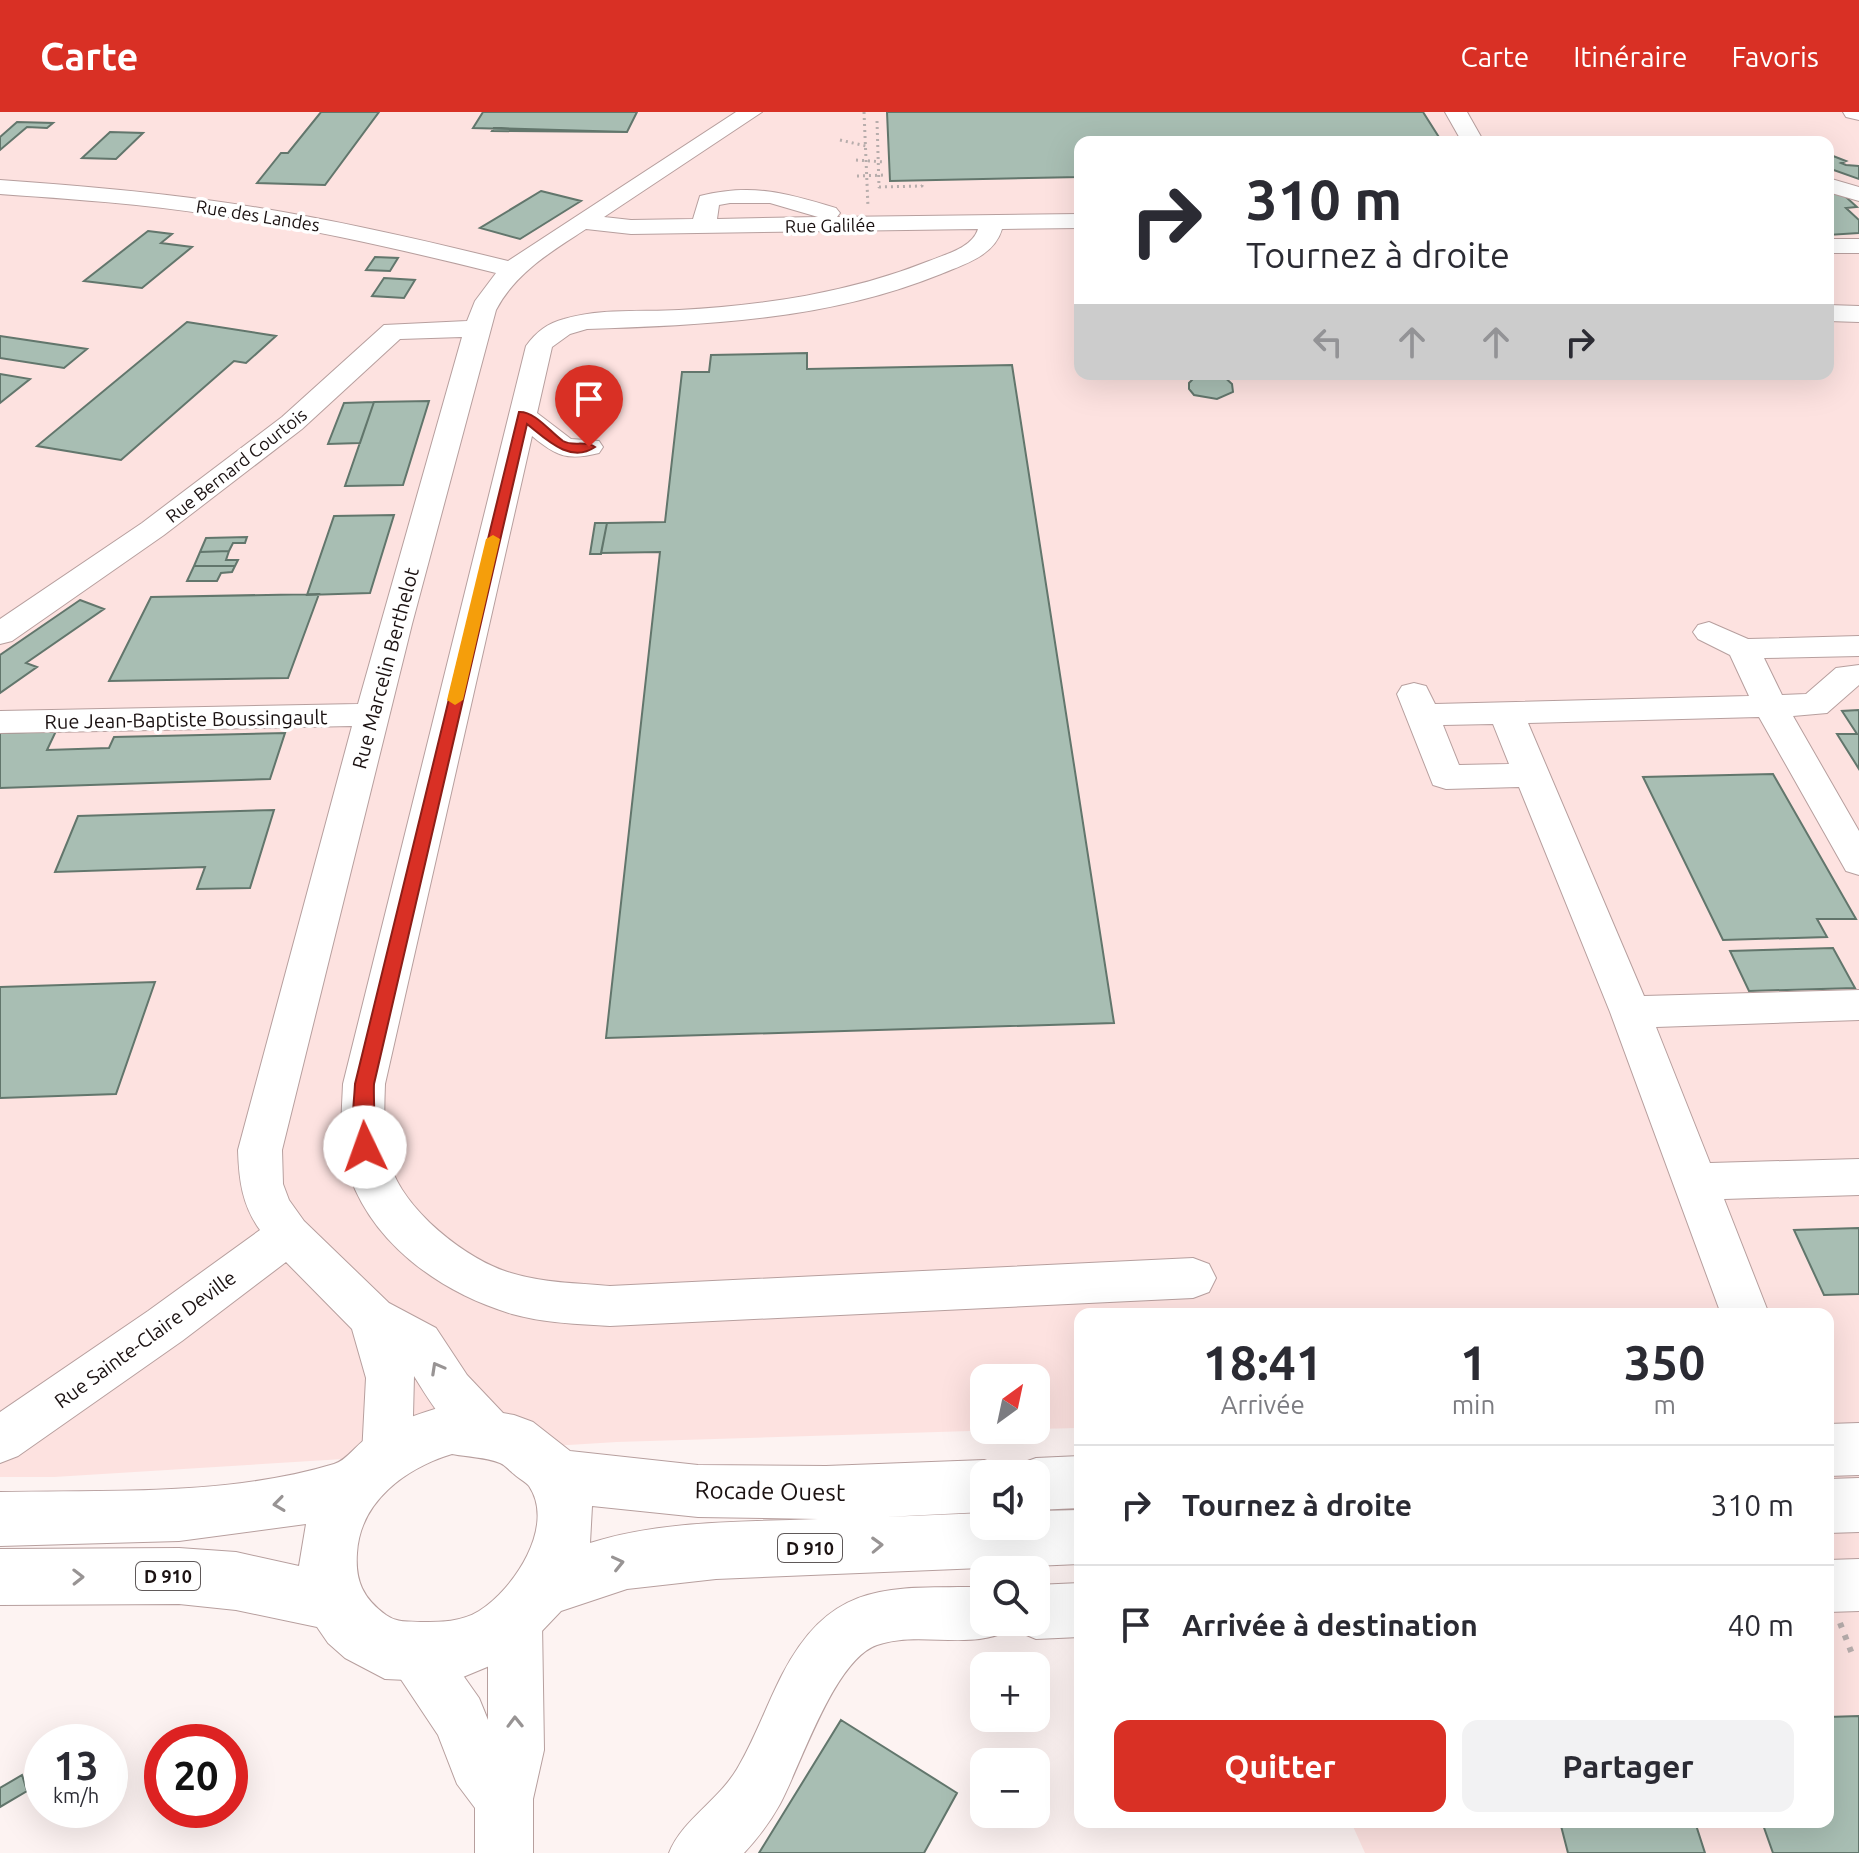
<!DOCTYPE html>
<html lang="fr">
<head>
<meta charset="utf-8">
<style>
  body { margin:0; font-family:Ubuntu,sans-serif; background:#f2f2f3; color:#2b2b33; height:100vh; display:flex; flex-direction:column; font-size:30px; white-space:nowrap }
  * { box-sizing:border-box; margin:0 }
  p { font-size:26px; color:#7c7c81 }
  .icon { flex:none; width:44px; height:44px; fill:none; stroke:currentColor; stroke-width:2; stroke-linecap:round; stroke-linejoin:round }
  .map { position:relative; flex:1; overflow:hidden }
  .details { position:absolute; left:1074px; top:1196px; width:760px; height:520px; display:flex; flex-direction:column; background:#fff; border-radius:16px; box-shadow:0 8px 32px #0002 }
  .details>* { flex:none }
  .hud { position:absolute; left:1074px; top:24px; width:760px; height:244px; border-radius:16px; box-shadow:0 8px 32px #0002; background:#fff; color:#2b2b33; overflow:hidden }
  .needle { width:52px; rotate:33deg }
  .buttons { position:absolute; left:970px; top:1252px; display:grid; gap:16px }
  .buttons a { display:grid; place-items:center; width:80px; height:80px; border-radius:16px; background:#fff; box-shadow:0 8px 32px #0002; font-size:40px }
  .speed { position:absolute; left:24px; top:1612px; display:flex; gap:16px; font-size:40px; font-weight:700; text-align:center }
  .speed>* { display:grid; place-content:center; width:104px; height:104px; border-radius:50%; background:#fff; box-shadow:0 8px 32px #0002; line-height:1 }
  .speed small { font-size:20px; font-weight:400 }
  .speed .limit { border:12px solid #d22; background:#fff; color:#111 }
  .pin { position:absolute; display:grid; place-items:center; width:68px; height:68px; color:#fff; margin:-82px -34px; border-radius:50% 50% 50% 0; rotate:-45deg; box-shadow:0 0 8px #0007 }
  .pin .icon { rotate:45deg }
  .me { position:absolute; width:88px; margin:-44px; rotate:357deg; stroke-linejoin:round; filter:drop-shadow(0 0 6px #0008) }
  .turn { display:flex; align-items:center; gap:28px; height:168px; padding:0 40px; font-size:36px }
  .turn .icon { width:104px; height:104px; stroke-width:2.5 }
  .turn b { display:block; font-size:56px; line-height:68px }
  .lanes { display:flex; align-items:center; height:76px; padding:0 40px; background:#0003; justify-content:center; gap:40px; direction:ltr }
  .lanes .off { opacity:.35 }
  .eta { display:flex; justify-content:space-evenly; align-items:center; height:136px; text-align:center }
  .eta b { font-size:48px; font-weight:700; line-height:56px }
  .primary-button { display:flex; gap:16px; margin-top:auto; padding:16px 40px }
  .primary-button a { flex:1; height:92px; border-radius:16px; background:#d93025; color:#fff; font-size:32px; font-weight:700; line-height:92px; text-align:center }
  .primary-button a+a { background:#f2f2f3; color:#2b2b33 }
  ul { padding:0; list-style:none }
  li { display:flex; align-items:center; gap:24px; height:120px; padding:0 40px; border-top:2px solid #e1e1e2 }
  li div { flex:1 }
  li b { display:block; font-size:30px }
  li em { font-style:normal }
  header { display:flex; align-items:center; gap:48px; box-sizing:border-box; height:112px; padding:0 40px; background:#d93025; color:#fff }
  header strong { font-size:38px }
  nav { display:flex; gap:44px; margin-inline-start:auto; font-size:28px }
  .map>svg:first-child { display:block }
  .built { fill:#fde2e0; fill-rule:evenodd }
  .building { fill:#a8beb3; stroke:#62766c; stroke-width:2 }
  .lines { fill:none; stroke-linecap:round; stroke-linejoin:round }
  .minor-casing { stroke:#b79f9e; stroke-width:2 }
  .major-casing { stroke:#b79f9e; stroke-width:2 }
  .path-far1 { stroke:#b7adac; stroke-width:3; stroke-dasharray:2 4; stroke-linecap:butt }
  .path { stroke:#b7adac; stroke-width:6; stroke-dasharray:5 8; stroke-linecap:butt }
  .minor { fill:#fff; fill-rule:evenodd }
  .major { fill:#fff; fill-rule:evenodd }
  .oneway { stroke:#989494 }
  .route { fill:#d93025; stroke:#8d1f18; stroke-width:2 }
  .slow { fill:#f59e0b }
  .labels { text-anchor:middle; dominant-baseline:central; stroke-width:7; stroke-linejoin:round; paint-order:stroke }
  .far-street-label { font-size:18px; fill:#1b1212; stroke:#fff }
  .shield { fill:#fff; stroke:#5f5959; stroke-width:2 }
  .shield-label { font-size:18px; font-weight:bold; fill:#1b1212 }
  .street-label { font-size:20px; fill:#1b1212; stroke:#fff }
  .near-street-label { font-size:24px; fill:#1b1212; stroke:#fff }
</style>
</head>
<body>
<header>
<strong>Carte</strong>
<nav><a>Carte</a><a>Itinéraire</a><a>Favoris</a></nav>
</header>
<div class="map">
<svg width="1859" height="1741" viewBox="0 0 1859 1741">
  <rect width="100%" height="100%" fill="#fdf3f2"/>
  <path class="built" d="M0,0h1859v1741h-494l-14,-31h477v-508h-748v114l-44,1v-51h-52v52h18l-385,12 -563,35h-54zM1080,30h748v232h-748z"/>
  <path class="building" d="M321,0h58l-54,73 -68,-2 24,-30h7z
    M483,0h154l-10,20 -154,-4z
    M887,0h536l19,30h-362v35l-190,4z
    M17,10l36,1 -6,5 -20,-1 -27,23v-13z
    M494,16l133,4 -135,-1z
    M110,20l33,1 -27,26 -34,-1z
    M1828,42l18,7 -5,2 5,2 13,1v13l-31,-11z
    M1828,76h8l21,19 -11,1 13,12v13l-31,2z
    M541,79l40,10 -61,38 -40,-11z
    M148,119l24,3 -11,9 31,4 -50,41 -58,-7z
    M375,145l23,1 -8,13 -24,-1z
    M384,166l31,2 -11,18 -32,-2z
    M187,210l89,14 -30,27 -12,-2 -113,99 -84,-14z
    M0,224l87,13 -23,19 -64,-10z
    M807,241v16l205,-4 102,658 -508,15 54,-486 -59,1 6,-30 58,-1 17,-150h27l2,-17z
    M0,262l30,5 -30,24z
    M1192,262h29l11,10 1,8 -16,7 -23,-4 -5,-6v-6l4,-4z
    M429,289l-26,84 -58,1 29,-84z
    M374,290l-14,41 -32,1 16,-41z
    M394,403l-24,78 -63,2 27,-79z
    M595,411h12l-6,31h-11z
    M247,425l-2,6h-12l-4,8 -29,1 6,-14z
    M229,439l-3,9h12l-3,6h-41l6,-14z
    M194,454h41l-3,6 -11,1 -4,8h-30z
    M319,482l-31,84 -179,3 42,-84z
    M80,488l24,9 -78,54 11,4 -37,26v-38z
    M1859,598v59l-22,-35h20l-15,-23z
    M56,619l-9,19 62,-2 5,-11 171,-4 -15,46 -270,9v-55z
    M1773,662l83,145h-39l10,18 -104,3 -80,-163z
    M274,698l-24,78 -53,1 8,-22 -150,5 23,-56z
    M1833,836l22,40 -106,3 -19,-40z
    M155,870l-39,112 -116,4v-111z
    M1859,1116v66l-35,1 -30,-65z
    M1859,1604v137h-86l-11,-31h66v-105z
    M841,1608l116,73 -33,60h-165z
    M22,1663l5,16 -27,16v-19z
    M1560,1710h135l10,31h-137z"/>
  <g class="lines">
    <g class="minor-casing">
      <path id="minor" d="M736,0h26l-158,105 27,3 62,-1 7,-23c53,-13 86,-3 136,12l4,5 -3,4 243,-3v14l-78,1c-8,27 -37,35 -61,45 -113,46 -234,51 -354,55l-17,5 -18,13 -15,66 34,26 28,2 4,6 -4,6c-32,8 -43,3 -67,-17l-147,648c-1,26 -2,55 5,80 14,46 76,96 121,109 32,10 66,10 99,13l583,-28 16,6 7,14 -7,14 -16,6 -583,28c-32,-2 -66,-3 -98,-12 -73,-22 -145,-73 -166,-150 -7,-26 -4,-54 -3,-80l183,-738c10,-14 22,-23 38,-27 37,-11 78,-7 115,-9 86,-5 170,-17 250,-49 17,-7 43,-13 49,-32l-347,5 -45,-5c-35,23 -70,43 -90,81l-84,314 -130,526 1,34 6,16 15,21 85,82 47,25 31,47 36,38 7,16 -7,16 -18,7c-33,-13 -53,-47 -71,-76l-2,79 -7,16 -18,7 -18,-7 -7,-16 4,-77 -14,-49 -66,-67 -104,79 -164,115 -18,7v-51l148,-101 112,-81c-18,-25 -21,-50 -22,-80l114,-424 -352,7v-22l358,-7 104,-367 -62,2 -98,90 -138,106 -152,106 -12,3v-25l142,-96 140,-106 102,-92 83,-4 8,-20 21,-28c-93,-23 -187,-45 -282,-58 -71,-11 -143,-16 -214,-21v-14c71,5 143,11 214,21 99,14 196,36 294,60zM730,91h40l48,14 -101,2 2,-14z
        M1445,0h22l17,30h-22z
        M1843,0h16v8l-13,-3z
        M1828,66l31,9v14l-31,-9z
        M1828,127h31v14h-31z
        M1828,193l31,1v16l-31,-1z
        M1709,510l39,17 111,-3v20l-95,2 18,37 24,-1 30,-26 23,-3v20l-32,28 -34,3 66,115v44l-13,-4 -87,-154 -231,6 116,273 215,-6v30l-203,7 54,136 149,-4v36l-135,4 45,115h-48l-111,-302 -91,-225 -73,2 -13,-4 -36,-91 5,-8 12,-3 12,3 9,18 314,-8 -19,-41 -32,-16 -5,-7 5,-7zM1493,612l16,40 -50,1 -16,-40z
        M1859,1447v52l-31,1v-52z
        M1080,1471v54l-44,2 -19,-8 -4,-9h23v-37z
        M984,1475v35h23l-4,11c-40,16 -85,-2 -126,12 -43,15 -76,120 -97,159 -10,18 -22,34 -36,49h-75c13,-33 49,-52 68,-84 18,-30 29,-63 45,-94 50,-96 107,-87 202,-88z
        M515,1484l19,8 8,19 2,127 -11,49v54h-58v-45l-18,-24 -19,-49 -40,-60 -8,-19 8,-19 19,-8 19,8 43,61 9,22v-97l8,-19z"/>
    </g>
    <g class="major-casing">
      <path id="major" d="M452,1292l62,11 19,7 37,29 128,14 128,1 158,-6 20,7 3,7h-23v38l-99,5 99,-4v13h52v-15l44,-1v54l-364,15 -89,10 -66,22 -40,42 -70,29 -66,-3 -40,-21 -17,-15 -11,-16 -81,-17 -57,-6 -179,1v-56l179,-1 57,4 63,14 7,-42 -127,17 -179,5v-54c110,-2 228,4 334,-28 12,-3 22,-19 33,-26 26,-16 56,-26 85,-34zM452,1342c15,3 34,3 48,9 5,2 10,8 14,11 4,4 12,8 15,12 27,40 -15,103 -50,125 -18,11 -38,11 -58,11 -13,-1 -24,1 -35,-7 -23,-17 -31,-34 -29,-62 3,-52 49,-85 95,-99zM592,1394l106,11 120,2c-76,3 -156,1 -228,24z
        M1859,1311v52l-31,1v-52z
        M1080,1344v52l-44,2v-36h-24l4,-9 20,-7z
        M1859,1366v54l-31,1v-54z"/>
    </g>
    <path class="path-far1" d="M864,0l4,95
      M877,9l2,66 43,-1v-5
      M840,28l26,6
      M856,48l29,2
      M857,64l29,-1"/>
    <path class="path" d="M1840,1511l14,36"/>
    <use href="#minor" class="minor"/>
    <use href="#major" class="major"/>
  </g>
  <defs><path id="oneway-chevron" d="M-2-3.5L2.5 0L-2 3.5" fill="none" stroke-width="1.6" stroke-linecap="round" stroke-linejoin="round" transform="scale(2)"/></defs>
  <g class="oneway">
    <use href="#oneway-chevron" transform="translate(437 1256) rotate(-119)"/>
    <use href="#oneway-chevron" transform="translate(279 1392) rotate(172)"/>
    <use href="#oneway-chevron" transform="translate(877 1433) rotate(-2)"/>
    <use href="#oneway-chevron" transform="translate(618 1451) rotate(-13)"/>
    <use href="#oneway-chevron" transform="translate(78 1465) rotate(-1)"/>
    <use href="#oneway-chevron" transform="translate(515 1610) rotate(-91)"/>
  </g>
  <path class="route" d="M519,300c16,-1 31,20 44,29 10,6 22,-1 32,6 -25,17 -49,-8 -68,-23l-153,660c-1,14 3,59 -2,69h-14c-9,-21 -4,-47 -3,-69z"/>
  <path class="slow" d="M493,423l7,4 -37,161 -8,5 -8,-5 39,-161z"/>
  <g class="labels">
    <g class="far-street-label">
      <text transform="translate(258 103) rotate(9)">Rue des Landes</text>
      <text transform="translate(830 113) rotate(-1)">Rue Galilée</text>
      <text transform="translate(236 353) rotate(-38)">Rue Bernard Courtois</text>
    </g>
    <g class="shield">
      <rect x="778" y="1422" width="64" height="28" rx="6"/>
      <rect x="136" y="1450" width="64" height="28" rx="6"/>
    </g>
    <g class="shield-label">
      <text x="810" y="1436">D 910</text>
      <text x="168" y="1464">D 910</text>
    </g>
    <g class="street-label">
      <text transform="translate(385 556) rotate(-75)">Rue Marcelin Berthelot</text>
      <text transform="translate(186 607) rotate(-1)">Rue Jean-Baptiste Boussingault</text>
      <text transform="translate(145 1227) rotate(-36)">Rue Sainte-Claire Deville</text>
    </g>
    <g class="near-street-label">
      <text transform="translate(770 1379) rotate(1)">Rocade Ouest</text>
    </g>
  </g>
</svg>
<div class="buttons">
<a><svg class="needle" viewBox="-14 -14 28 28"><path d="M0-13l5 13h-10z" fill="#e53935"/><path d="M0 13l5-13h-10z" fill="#7c7c81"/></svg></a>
<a><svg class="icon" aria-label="sound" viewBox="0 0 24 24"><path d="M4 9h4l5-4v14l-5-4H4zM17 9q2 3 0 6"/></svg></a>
<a><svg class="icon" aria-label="search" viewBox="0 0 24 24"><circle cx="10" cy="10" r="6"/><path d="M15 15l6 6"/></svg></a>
<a>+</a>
<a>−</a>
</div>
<div class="speed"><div>13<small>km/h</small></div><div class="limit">20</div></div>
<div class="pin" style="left:589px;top:335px;background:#d93025"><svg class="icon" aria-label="arrive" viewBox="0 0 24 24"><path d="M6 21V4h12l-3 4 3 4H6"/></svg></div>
<svg class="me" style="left:365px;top:1035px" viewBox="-20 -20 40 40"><circle r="19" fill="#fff"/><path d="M0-13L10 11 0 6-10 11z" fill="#d93025"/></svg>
<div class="hud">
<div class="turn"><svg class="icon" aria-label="right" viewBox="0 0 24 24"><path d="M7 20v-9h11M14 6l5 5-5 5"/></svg><div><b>310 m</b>Tournez à droite</div></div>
<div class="lanes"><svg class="icon off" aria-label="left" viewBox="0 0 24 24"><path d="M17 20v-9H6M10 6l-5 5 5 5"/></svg><svg class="icon off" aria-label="ahead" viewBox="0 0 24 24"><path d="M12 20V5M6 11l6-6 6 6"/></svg><svg class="icon off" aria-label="ahead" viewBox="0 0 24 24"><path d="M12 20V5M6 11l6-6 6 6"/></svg><svg class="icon" aria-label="right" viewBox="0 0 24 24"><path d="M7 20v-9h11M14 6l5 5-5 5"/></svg></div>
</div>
<section class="details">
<div class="eta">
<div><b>18:41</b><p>Arrivée</p></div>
<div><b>1</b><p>min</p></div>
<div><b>350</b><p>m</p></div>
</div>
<ul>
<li><svg class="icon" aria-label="right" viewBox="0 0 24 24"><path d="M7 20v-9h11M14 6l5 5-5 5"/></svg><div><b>Tournez à droite</b></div><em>310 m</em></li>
<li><svg class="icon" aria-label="arrive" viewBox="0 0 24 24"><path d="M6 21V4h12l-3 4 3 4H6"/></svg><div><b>Arrivée à destination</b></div><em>40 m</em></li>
</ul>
<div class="primary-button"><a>Quitter</a><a>Partager</a></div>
</section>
</div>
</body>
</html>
